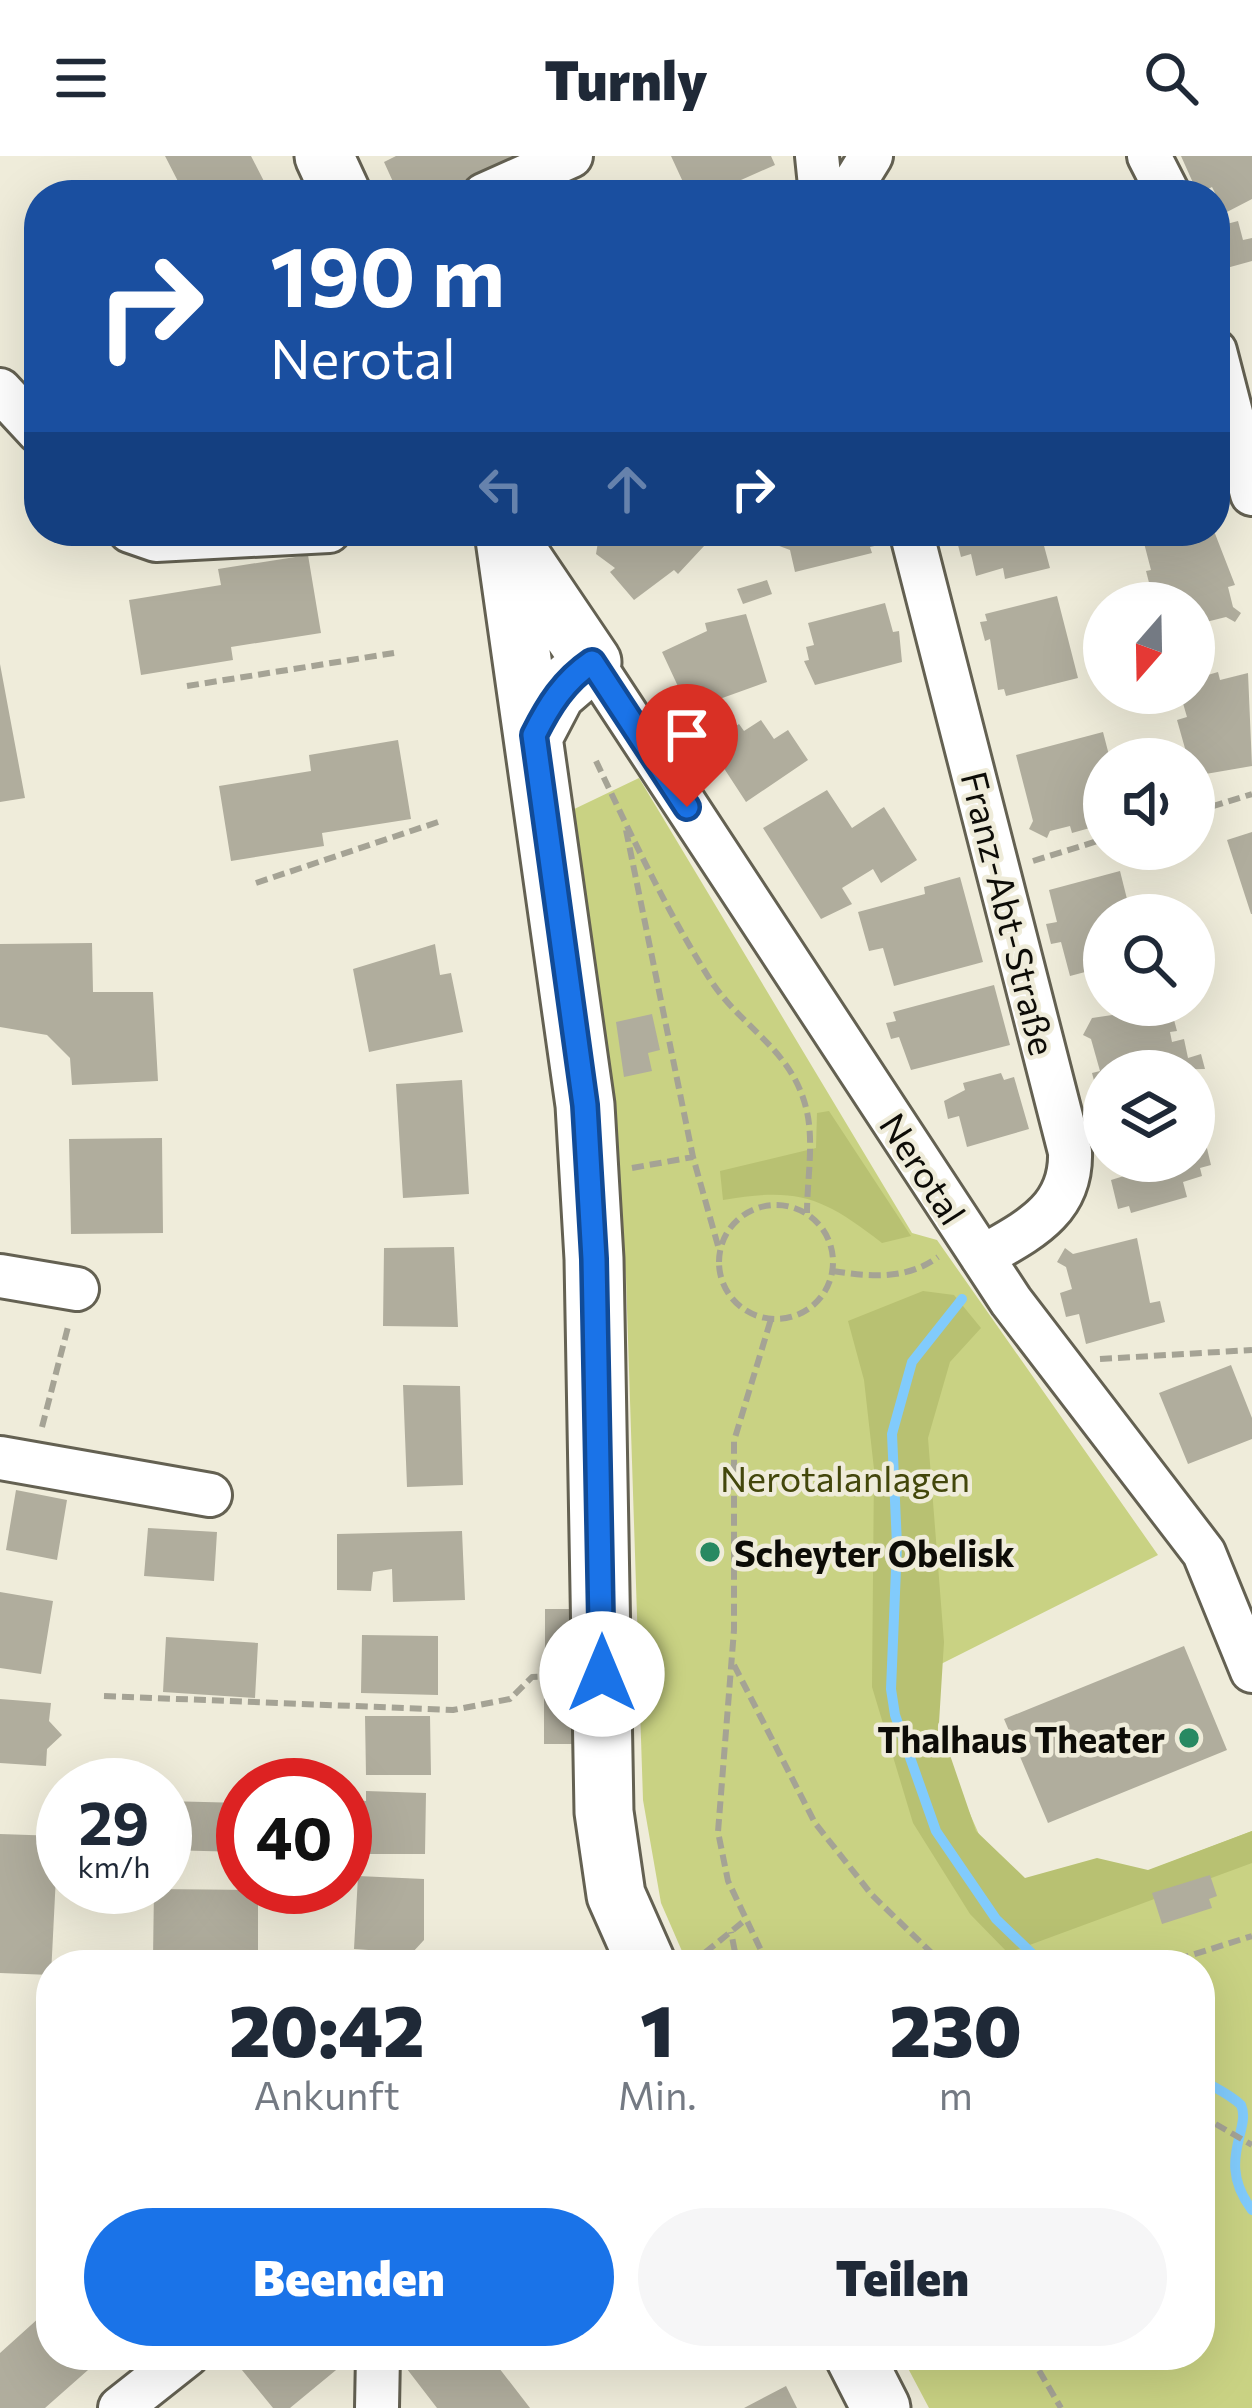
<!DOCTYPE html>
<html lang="de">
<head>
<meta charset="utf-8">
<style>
  body { margin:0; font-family:Commissioner,sans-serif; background:#f6f6f7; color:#1f2937; height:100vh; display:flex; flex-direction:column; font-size:45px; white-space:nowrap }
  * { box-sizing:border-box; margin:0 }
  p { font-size:39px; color:#747a83 }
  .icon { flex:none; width:66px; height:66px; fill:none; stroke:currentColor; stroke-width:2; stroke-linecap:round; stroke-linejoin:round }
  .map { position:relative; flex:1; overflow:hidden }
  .sheet { position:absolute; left:36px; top:1794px; width:1179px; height:420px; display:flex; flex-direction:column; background:#fff; border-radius:48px; box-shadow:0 12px 48px #0002 }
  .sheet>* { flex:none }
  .hud { position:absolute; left:24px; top:24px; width:1206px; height:366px; border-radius:48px; box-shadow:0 12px 48px #0002; background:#1a4fa0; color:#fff; overflow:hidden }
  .needle { width:78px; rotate:200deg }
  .buttons { position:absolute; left:1083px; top:426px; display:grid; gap:24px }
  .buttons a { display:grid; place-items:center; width:132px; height:132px; border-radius:50%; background:#fff; box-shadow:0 12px 48px #0002; font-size:60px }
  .speed { position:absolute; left:36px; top:1602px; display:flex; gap:24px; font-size:60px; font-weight:700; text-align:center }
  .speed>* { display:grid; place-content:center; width:156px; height:156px; border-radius:50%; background:#fff; box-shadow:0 12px 48px #0002; line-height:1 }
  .speed small { font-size:30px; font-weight:400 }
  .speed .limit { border:18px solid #d22; background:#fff; color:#111 }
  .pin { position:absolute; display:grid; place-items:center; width:102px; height:102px; color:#fff; margin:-123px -51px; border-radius:50% 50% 50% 0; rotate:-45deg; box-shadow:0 0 12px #0007 }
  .pin .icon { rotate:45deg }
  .me { position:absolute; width:132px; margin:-66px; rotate:0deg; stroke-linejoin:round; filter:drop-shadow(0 0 9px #0008) }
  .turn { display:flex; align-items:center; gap:42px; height:252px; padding:0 48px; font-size:54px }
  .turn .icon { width:156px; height:156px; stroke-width:2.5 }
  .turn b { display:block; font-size:84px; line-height:102px }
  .lanes { display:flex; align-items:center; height:114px; padding:0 48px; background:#0003; justify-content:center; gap:60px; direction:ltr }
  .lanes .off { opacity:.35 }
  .eta { display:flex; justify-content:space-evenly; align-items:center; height:204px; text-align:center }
  .eta b { font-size:72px; font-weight:800; line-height:84px }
  .button { display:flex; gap:24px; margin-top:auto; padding:24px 48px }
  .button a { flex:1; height:138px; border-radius:72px; background:#1a73e8; color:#fff; font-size:48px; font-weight:800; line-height:138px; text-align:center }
  .button a+a { background:#f6f6f7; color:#1f2937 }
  header { display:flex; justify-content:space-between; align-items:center; height:156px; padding:0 48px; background:#fff; font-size:54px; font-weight:800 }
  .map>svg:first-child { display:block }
  .green { fill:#c9d283 }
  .forest { fill:#b8c172 }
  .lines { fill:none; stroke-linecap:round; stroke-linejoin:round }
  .stream { stroke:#81cbfc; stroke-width:10 }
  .building { fill:#b0ad9d }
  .street-casing { stroke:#646152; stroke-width:48 }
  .secondary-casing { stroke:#646152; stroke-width:63 }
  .path { stroke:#a5a395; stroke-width:6; stroke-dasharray:12 6; stroke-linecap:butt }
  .street { stroke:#fff; stroke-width:42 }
  .secondary { stroke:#fff; stroke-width:57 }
  .route-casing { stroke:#114b97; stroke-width:30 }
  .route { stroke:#1a73e8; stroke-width:21 }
  .poi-dot { fill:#288962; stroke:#efecda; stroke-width:4.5 }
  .labels { text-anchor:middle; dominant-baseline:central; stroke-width:9; stroke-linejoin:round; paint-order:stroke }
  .street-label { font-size:36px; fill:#0d0c07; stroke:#efecda }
  .park-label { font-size:36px; fill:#43470b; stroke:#efecda }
  .poi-label { font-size:36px; font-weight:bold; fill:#0d0c07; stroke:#efecda; text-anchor:start }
</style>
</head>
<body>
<header><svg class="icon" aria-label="menu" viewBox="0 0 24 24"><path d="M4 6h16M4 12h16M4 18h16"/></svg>Turnly<svg class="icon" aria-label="search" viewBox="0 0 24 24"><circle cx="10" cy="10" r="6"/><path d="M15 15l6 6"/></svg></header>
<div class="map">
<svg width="1252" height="2252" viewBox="0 0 1252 2252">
  <rect width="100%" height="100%" fill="#efecda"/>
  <path class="green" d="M639,622l273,455 25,7 221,315 -219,110 -6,65 63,143 49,37 207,-79v577h-323l-28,-53h299v-390h-512l-27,-62 -18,-103 -17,-523 -58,-465z"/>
  <path class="forest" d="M829,955l82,125 -29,7c-59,-46 -84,-56 -159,-43l-3,-29 96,-23 1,-35z
    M923,1135l31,4 27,33 -31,34 -22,76 16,204 -5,81 37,108 49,47 72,-20 51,12 104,-39v32l-244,90 -38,-39 -57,-91 -41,-136 2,-218 -10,-89 -16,-59z"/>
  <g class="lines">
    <path class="stream" d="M962,1143l-50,63 -20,72 5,111 -6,144 4,26 41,116 60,88 48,46
      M1200,1923c13,8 30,15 41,26 11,24 -26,56 11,105"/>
  </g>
  <path class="building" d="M165,0h86l20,39h-86z
    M396,0h133l-82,39h-48l-15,-33z
    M671,0h100l4,9 -34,15 7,15h-59z
    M1181,0h71v43l-27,14 -13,-26 -14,7z
    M1238,65l5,19 9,-2v23l-29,8 -8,-42z
    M617,375h101l-40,43 -4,-4 -40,30 -24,-28 5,-4 -19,-14 2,-12z
    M771,375h108l4,13 -13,3 2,6 -77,19 -5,-22 -16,-6z
    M963,375h77l10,37 -45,11 -2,-11 -27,8 -5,-22 -10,3 -6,-24z
    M1130,375h84l21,54 -7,2 5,20 8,6 -6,9 -9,-5 -32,8v-22h-53l12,-5 -7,-27 5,-1 -7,-27 -10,3z
    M308,399l13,78 -90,14 2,13 -92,15 -12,-75 92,-15 -3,-16z
    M767,424l5,14 -29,10 -6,-15z
    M1057,440l21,82 -72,18 -2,-7 -6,1 -8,-51 -5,2 -5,-19 7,-1 -2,-7z
    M885,447l8,29 6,-1 3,31 -87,23 -11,-24 5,-1 -3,-13 8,-2 -6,-22z
    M746,458l21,68 -78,28 -27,-58 45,-21 -2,-8z
    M0,508l25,134 -25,4z
    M1218,516l2,8 28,-7 4,93 -58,10v-17h-6l-11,-39 10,-3 -7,-24h14v-14z
    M761,564l13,19 14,-9 20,30 -62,42 -32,-49 6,-4 -5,-8 24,-17 5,7z
    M1103,576l7,27h-6v58l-9,3 2,6 -25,7 -2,-7 -20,5 -3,7 -18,-9 4,-8 -17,-66z
    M398,584l13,79 -89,14 2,13 -93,15 -12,-75 92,-15 -2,-16z
    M827,634l25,38 32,-21 33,53 -36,23 -8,-14 -31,19 10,16 -31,15 -58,-91z
    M1252,676v82h-1l-24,-74z
    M1120,715l11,44h-27v52l-34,9 -9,-34 -10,2 -5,-20 11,-2 -8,-32z
    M960,721l23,85 -89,24 -11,-38 -14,3 -11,-39 67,-18 -1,-7z
    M92,787l1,49h60l5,89 -86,4 -2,-27 -23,-23 -47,-8v-83z
    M435,788l5,31 11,-2 12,59 -94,20 -16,-83z
    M994,829l16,60 -99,25 -12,-33 -8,2 -5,-16 10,-2 -3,-9z
    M1170,849l7,26 -7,1 2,10 12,-3 4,19 13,-4 4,15 -101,2v24l-6,1 -6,-23 8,-2 -9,-32 -8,-4 9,-17 27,-4 -1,-7 8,-2z
    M652,858l8,36 -12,3 4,18 -28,6 -8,-55z
    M1001,917l3,7 10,-3 15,52 -62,18 -8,-31 -11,3 -4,-18 21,-11 -2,-7z
    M462,924l7,114 -66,4 -7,-114z
    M162,982l1,95 -92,1 -2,-95z
    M1205,984l6,25 -11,3 2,8 -19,6 4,15 -56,16 -2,-7 -11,3 -7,-29 13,-4 -5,-15h75v-18z
    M1137,1082l13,65 10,-2 5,21 -79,22 -7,-30 -13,3 -6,-24 12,-4 -6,-22 -9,-5 8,-14 8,6z
    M454,1091l4,80 -75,-1 1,-78z
    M1231,1209l21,53v21l-64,25 -29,-71z
    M403,1229l57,1 3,99 -56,2z
    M16,1334l51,10 -10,60 -51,-10z
    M148,1372l69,4 -3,49 -70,-5z
    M462,1375l3,69 -72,2 -1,-33 -19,3 -2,19 -34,-1v-56z
    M0,1436l53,9 -12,73 -41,-6z
    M545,1453h29v61h-29z
    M362,1479l76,1v59l-77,-2z
    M166,1481l92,6 -3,55 -92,-6z
    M1184,1490l43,104 -179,73 -44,-104z
    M544,1526h28l1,62h-29z
    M0,1543l51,4 -2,18 13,14 -15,14 -1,17 -46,-3z
    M365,1560h65l1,59h-65z
    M366,1635l60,2 -1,61h-60v-12h-14l3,-42 12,1z
    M165,1645l78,2v49l-78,-2z
    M0,1678l58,2 -7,139 -51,-2z
    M1210,1719l7,21 -8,3 3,9 -50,16 -10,-31z
    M358,1720l66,3v61l-12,13 -58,-4z
    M154,1733l104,1v70l-105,-2z
    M51,2151v48h54l-60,53h-45v-55z
    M238,2199h104l5,6 -57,47h-17l-40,-49z
    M424,2199h65l41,53h-93l-30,-39z
    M786,2230l11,22h-53z"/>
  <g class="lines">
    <g class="street-casing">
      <path id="street" d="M817,0l4,39
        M1149,0l20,39
        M484,39l87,-39
        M847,39l24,-39
        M1215,195l37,143
        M0,234l39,42
        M130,375l26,9 173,-9
        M911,375l159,621c2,59 -43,79 -88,105
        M592,506l419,639 193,252 48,118
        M0,1120l77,13
        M0,1302l210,37
        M120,2252l67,-53
        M377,2252l1,-53"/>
    </g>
    <g class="secondary-casing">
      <path id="secondary" d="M324,0l18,39
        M504,376l81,573 9,154 10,553 12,83 31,70
        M507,380l85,126 -36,31 -22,42
        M854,2199l27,53"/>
    </g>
    <path class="path" d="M187,530l207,-33
      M596,605c35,74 71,151 115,220 32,48 83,70 96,131 7,31 0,69 0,101
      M1194,656l58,-18
      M626,674l67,327 27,96
      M1033,705l71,-22
      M256,727l182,-61
      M632,1012l61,-11
      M719 1106a57 57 0 1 1 114 0a57 57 0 1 1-114 0Z
      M833,1115c37,6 74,9 105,-14
      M1100,1203l152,-9
      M42,1271l27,-104
      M734,1509l81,158 57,72 72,70
      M104,1540l349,14 57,-11 22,-22 25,-1
      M691,1808l53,-43
      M724,1809l11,-13 -4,-20
      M768,1809l-40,-84 -10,-49 16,-202v-189l37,-122
      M1160,1809l92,-29
      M1200,1959l52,30
      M1030,2199l31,53"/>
    <use href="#street" class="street"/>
    <use href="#secondary" class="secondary"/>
  </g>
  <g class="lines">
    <g class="route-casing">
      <path id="route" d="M602,1518l-8,-415 -9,-154 -51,-370c15,-30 30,-54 58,-73l95,145"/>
    </g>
    <use href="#route" class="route"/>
  </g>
  <g class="poi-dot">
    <circle cx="710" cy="1396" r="12"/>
    <circle cx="1189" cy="1582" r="12"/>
  </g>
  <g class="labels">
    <g class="street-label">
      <text transform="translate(1010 757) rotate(76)">Franz-Abt-Straße</text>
      <text transform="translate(924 1012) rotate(57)">Nerotal</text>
    </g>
    <g class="park-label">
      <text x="845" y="1321">Nerotalanlagen</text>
    </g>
    <g class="poi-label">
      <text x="734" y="1396">Scheyter Obelisk</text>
      <text x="1165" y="1582" text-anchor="end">Thalhaus Theater</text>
    </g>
  </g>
</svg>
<div class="buttons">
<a><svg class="needle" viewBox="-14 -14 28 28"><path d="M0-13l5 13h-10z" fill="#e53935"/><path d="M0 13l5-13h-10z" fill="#747a83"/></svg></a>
<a><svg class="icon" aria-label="sound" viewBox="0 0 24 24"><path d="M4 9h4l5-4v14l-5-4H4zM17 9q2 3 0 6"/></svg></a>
<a><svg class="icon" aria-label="search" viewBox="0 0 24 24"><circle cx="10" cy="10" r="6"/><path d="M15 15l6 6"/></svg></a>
<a><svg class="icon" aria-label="layers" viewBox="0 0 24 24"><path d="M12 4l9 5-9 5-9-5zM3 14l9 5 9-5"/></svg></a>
</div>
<div class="speed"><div>29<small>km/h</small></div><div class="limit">40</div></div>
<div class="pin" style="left:687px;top:651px;background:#d93025"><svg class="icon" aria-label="arrive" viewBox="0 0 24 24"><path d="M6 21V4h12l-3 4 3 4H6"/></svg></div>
<svg class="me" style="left:602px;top:1518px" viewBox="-20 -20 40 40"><circle r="19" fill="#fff"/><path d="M0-13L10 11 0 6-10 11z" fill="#1a73e8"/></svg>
<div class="hud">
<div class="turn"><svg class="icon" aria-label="right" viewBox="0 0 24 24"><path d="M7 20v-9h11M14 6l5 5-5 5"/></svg><div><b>190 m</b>Nerotal</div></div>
<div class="lanes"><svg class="icon off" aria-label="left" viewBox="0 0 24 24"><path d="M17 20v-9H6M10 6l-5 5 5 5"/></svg><svg class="icon off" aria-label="ahead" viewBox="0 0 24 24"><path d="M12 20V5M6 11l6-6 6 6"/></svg><svg class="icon" aria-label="right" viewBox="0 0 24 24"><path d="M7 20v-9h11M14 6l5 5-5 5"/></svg></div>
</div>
<section class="sheet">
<div class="eta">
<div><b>20:42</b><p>Ankunft</p></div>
<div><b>1</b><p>Min.</p></div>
<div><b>230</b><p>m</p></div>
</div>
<div class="button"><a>Beenden</a><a>Teilen</a></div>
</section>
</div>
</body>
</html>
